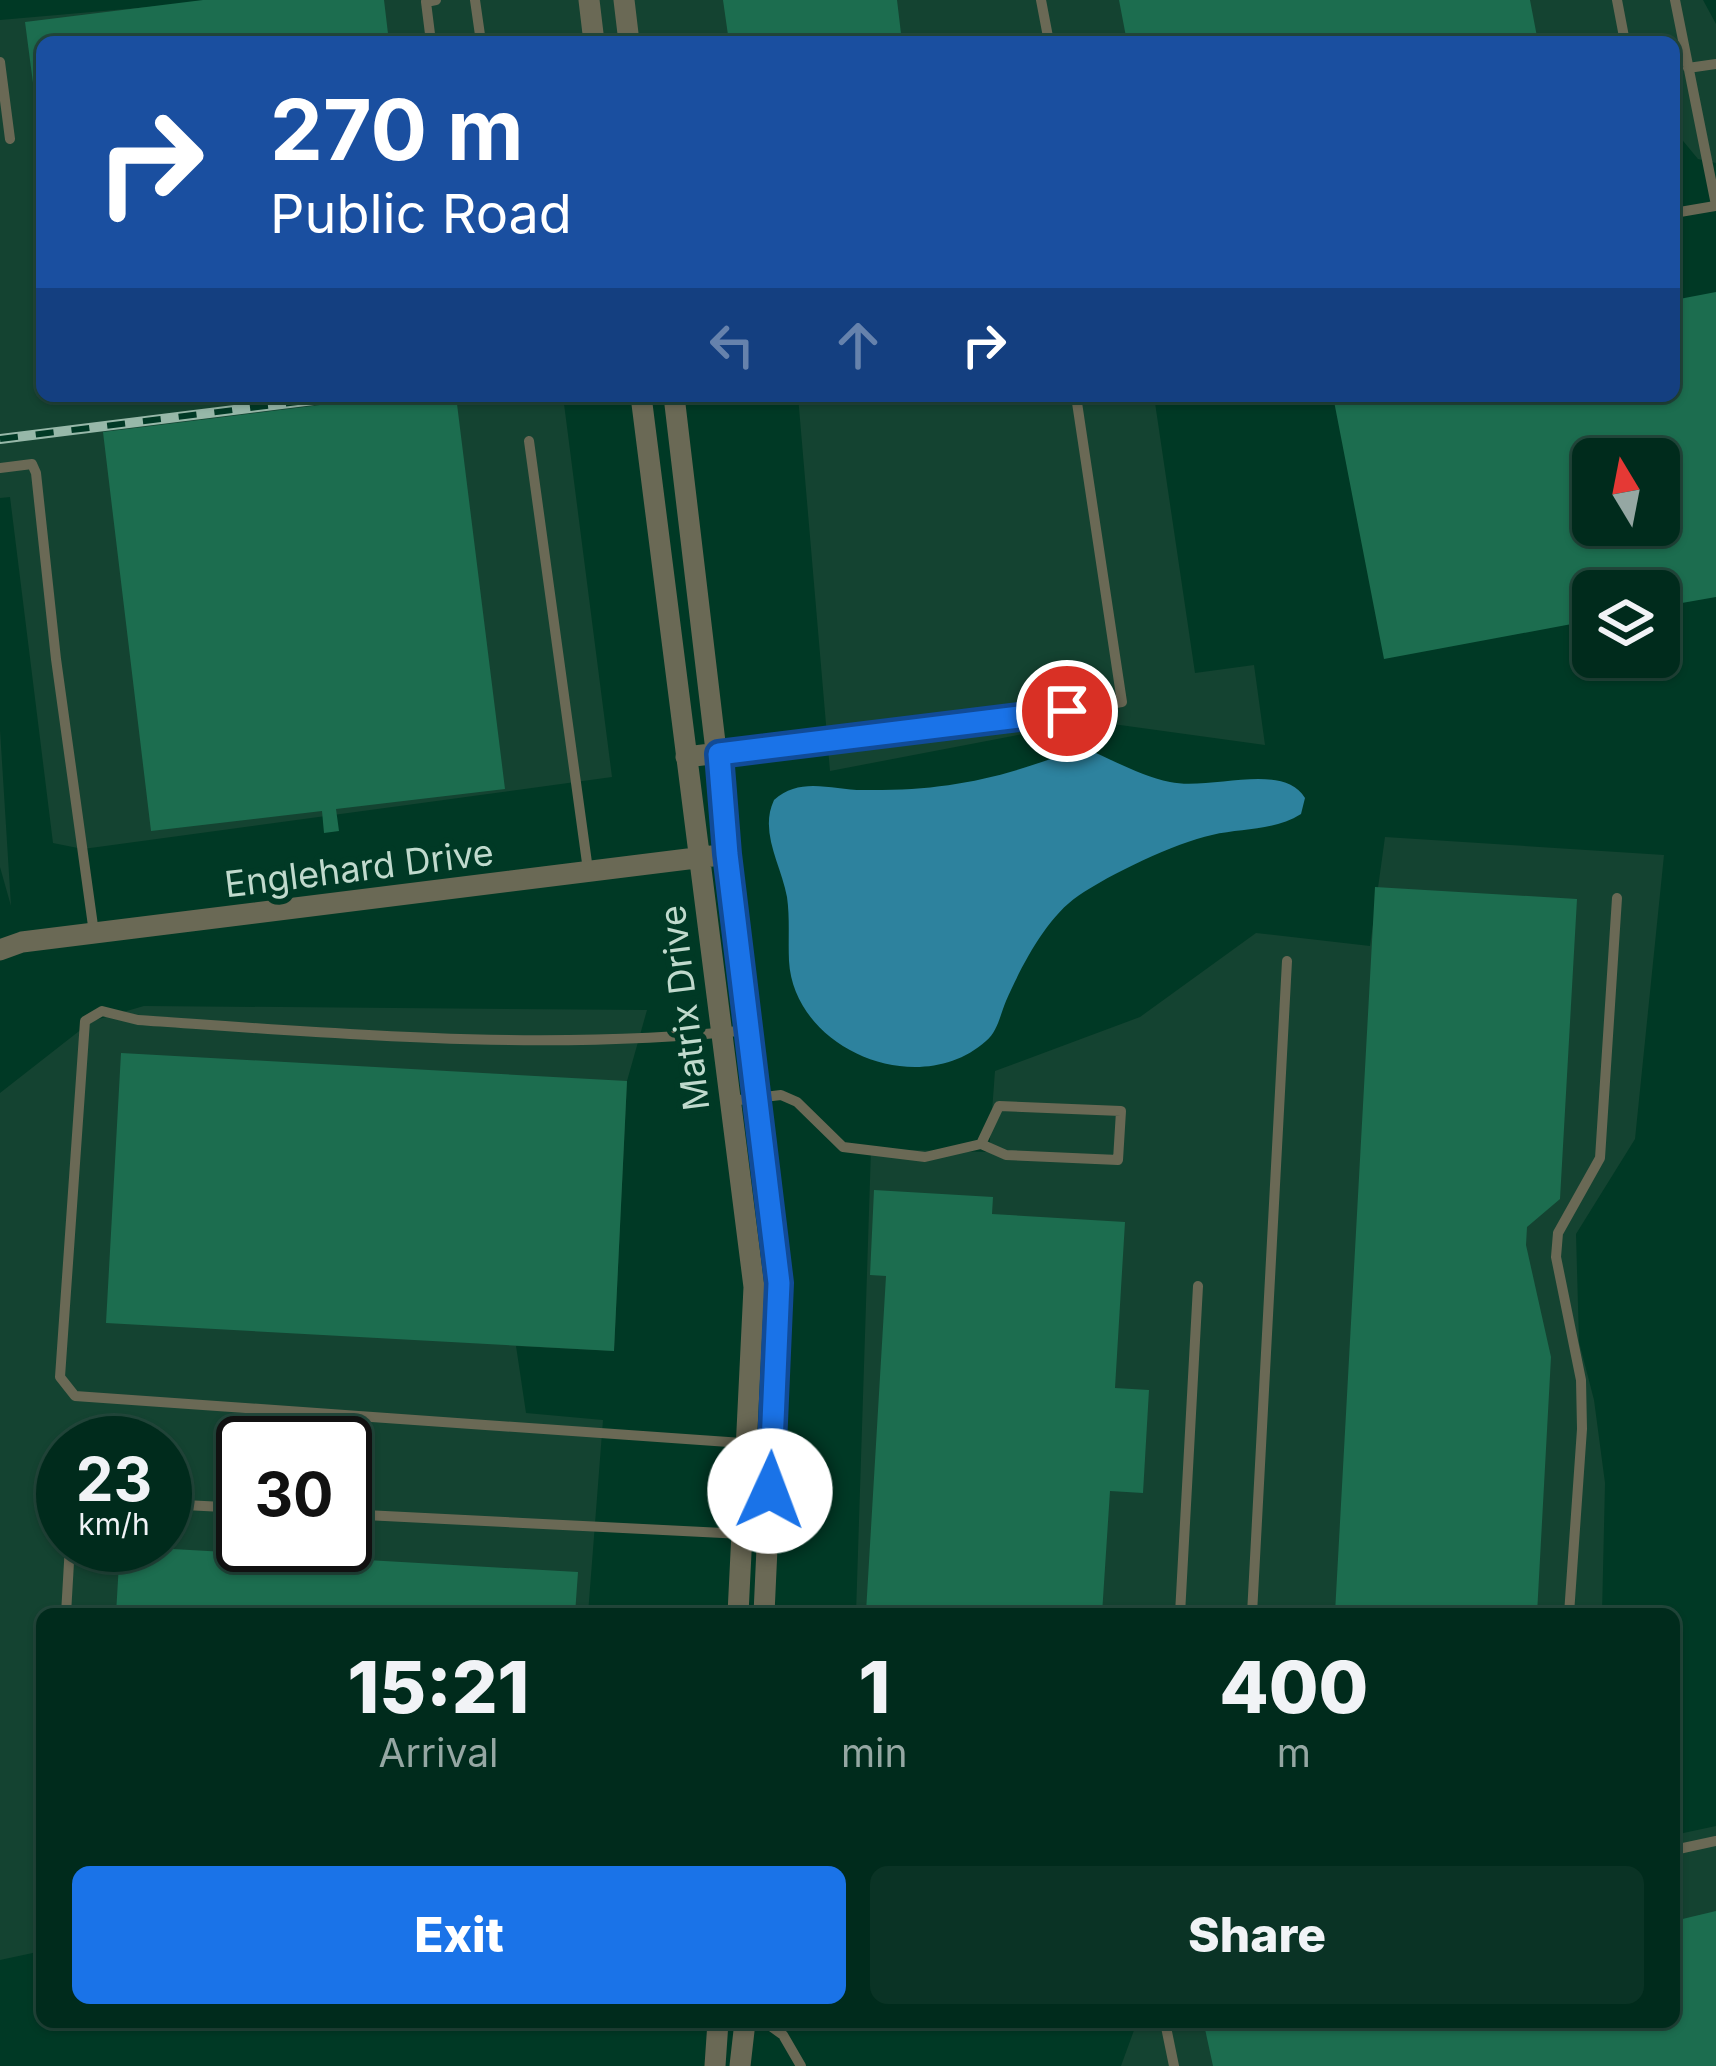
<!DOCTYPE html>
<html lang="en">
<head>
<meta charset="utf-8">
<style>
  body { margin:0; font-family:Inter,sans-serif; background:#0a3325; color:#f1f3f6; height:100vh; display:flex; flex-direction:column; font-size:45px; white-space:nowrap }
  * { box-sizing:border-box; margin:0 }
  p { font-size:39px; color:#95a7a3 }
  .icon { flex:none; width:66px; height:66px; fill:none; stroke:currentColor; stroke-width:2; stroke-linecap:round; stroke-linejoin:round }
  .map { position:relative; flex:1; overflow:hidden }
  .details { position:absolute; left:36px; top:1608px; width:1644px; height:420px; display:flex; flex-direction:column; background:#002b1c; border-radius:18px; box-shadow:0 3px 9px #0004,0 0 0 3px #22473b }
  .details>* { flex:none }
  .guide { position:absolute; left:36px; top:36px; width:1644px; height:366px; border-radius:18px; box-shadow:0 3px 9px #0004,0 0 0 3px #22473b; background:#1a4fa0; color:#fff; overflow:hidden }
  .needle { width:78px; rotate:350deg }
  .tools { position:absolute; left:1572px; top:438px; display:grid; gap:24px }
  .tools a { display:grid; place-items:center; width:108px; height:108px; border-radius:18px; background:#002b1c; box-shadow:0 3px 9px #0004,0 0 0 3px #22473b; font-size:60px }
  .speed { position:absolute; left:36px; top:1416px; display:flex; gap:24px; font-size:60px; font-weight:700; text-align:center }
  .speed>* { display:grid; place-content:center; width:156px; height:156px; border-radius:50%; background:#002b1c; box-shadow:0 3px 9px #0004,0 0 0 3px #22473b; line-height:1 }
  .speed small { font-size:30px; font-weight:400 }
  .speed .limit { border:6px solid #111; border-radius:18px; background:#fff; color:#111 }
  .pin { position:absolute; display:grid; place-items:center; width:102px; height:102px; color:#fff; margin:-51px; border:6px solid #fff; border-radius:50%; box-shadow:0 3px 12px #0007 }
  .me { position:absolute; width:132px; margin:-66px; rotate:2deg; stroke-linejoin:round; filter:drop-shadow(0 0 9px #0008) }
  .turn { display:flex; align-items:center; gap:42px; height:252px; padding:0 36px; font-size:54px }
  .turn .icon { width:156px; height:156px; stroke-width:2.5 }
  .turn b { display:block; font-size:84px; line-height:102px }
  .lanes { display:flex; align-items:center; height:114px; padding:0 36px; background:#0003; justify-content:center; gap:60px; direction:ltr }
  .lanes .off { opacity:.35 }
  .eta { display:flex; justify-content:space-evenly; align-items:center; height:204px; text-align:center }
  .eta b { font-size:72px; font-weight:800; line-height:84px }
  .action { display:flex; gap:24px; margin-top:auto; padding:24px 36px }
  .action a { flex:1; height:138px; border-radius:18px; background:#1a73e8; color:#fff; font-size:48px; font-weight:800; line-height:138px; text-align:center }
  .action a+a { background:#0a3325; color:#f1f3f6 }
  .map>svg:first-child { display:block }
  .built { fill:#144331; fill-rule:evenodd }
  .water { fill:#2d829e }
  .building { fill:#1c6d4f; fill-rule:evenodd }
  .lines { fill:none; stroke-linecap:round; stroke-linejoin:round }
  .lane { stroke:#6a6955; stroke-width:10 }
  .street { stroke:#6a6955; stroke-width:21 }
  .rail-casing { stroke:#97b8a9; stroke-width:10 }
  .rail { stroke:#003925; stroke-width:6; stroke-dasharray:18; stroke-linecap:butt }
  .route-casing { stroke:#114b97; stroke-width:30 }
  .route { stroke:#1a73e8; stroke-width:21 }
  .labels { text-anchor:middle; dominant-baseline:central; stroke-width:12; stroke-linejoin:round; paint-order:stroke }
  .street-label { font-size:36px; fill:#c0dacd; stroke:#003925 }
</style>
</head>
<body>
<div class="map">
<svg width="1716" height="2066" viewBox="0 0 1716 2066">
  <rect width="100%" height="100%" fill="#003925"/>
  <path class="built" d="M229,0h1474l13,24v139l-18,-4 -24,-29v-88h-1632v354h521l49,381 -529,72 -30,-6 -43,-346 -10,1v-478z
    M798,396h356l41,277 59,-8 11,80 -174,-24 -261,50z
    M0,730l11,176 -11,-39z
    M1385,837l279,18 -29,284 -59,95 3,108 15,58 11,83 -3,131h-746l15,-465 118,3 6,-81 145,-54 116,-84 114,13z
    M144,1006l503,4 -20,71 -13,270 -98,-5 10,67 77,7 -15,194h-546v337l-42,9v-867l92,-72zM63,1443h102v102h-102zM243,1443h102v102h-102z
    M1716,1826v240h-595l16,-44h537v-187z"/>
  <path class="water" d="M1082,747c27,11 58,29 88,35 40,9 113,-21 135,16l-4,16c-27,17 -59,14 -89,21 -37,8 -102,39 -134,61 -32,22 -56,69 -72,105 -6,14 -8,30 -20,40 -67,60 -192,9 -197,-80 -1,-21 1,-43 -2,-64 -6,-33 -28,-65 -13,-97 26,-24 58,-10 89,-10 85,1 141,-12 219,-43z"/>
  <path class="building" d="M203,0h181l5,42h-347v40l-9,1 -8,-61z
    M723,0h174l5,42h-173z
    M1119,0h411l8,42h-411z
    M1716,292v305l-57,10v-16h-66v29l-209,39 -51,-263h341v-96zM1593,459h66v66h-66z
    M392,396h64l49,393 -169,20 3,22 -15,2 -2,-22 -171,20 -48,-399z
    M1375,887l202,12 -17,300 -33,28 -1,18 25,112 -14,257 -202,-1z
    M121,1053l506,28 -13,270 -508,-28z
    M874,1190l119,7 -1,17 133,8 -10,166 34,2 -6,103 -33,-2 -8,123 -236,-2 20,-336 -16,-1z
    M120,1546l458,26 -3,42h-459z
    M1716,1911v155h-503l-8,-37 30,-7h439v-101z"/>
  <g class="lines">
    <path class="lane" d="M475,0l6,42
      M1041,0l8,42
      M1617,0l8,42
      M1675,0l41,205
      M431,42l-5,-40 10,-2
      M0,62l10,77
      M1688,68l28,-4
      M1674,213l41,-7
      M529,441l59,429
      M0,468l32,-4 4,9 20,186 38,274
      M1067,711l55,-9 -46,-306
      M748,1030c-203,22 -407,4 -610,-10l-36,-9 -17,10 -25,356 15,19 695,49
      M731,1101l50,-6 16,7 46,45 82,10 56,-13 18,-38 122,5 -3,49 -112,-5 -25,-11
      M165,1504l78,4
      M345,1514l398,20
      M66,1614l4,-69
      M1180,1614l18,-328
      M1252,1614l35,-653
      M1569,1614l13,-185 -1,-49 -25,-123 2,-24 42,-75 17,-260
      M1674,1850l42,-9
      M765,2022l18,13 18,31
      M1165,2022l9,44"/>
    <path class="street" d="M589,0l5,42
      M624,0l5,42
      M641,396l113,891 -16,327
      M674,396l105,887 -15,331
      M686,757l381,-46
      M0,950l22,-8 690,-86
      M715,2066l3,-44
      M740,2066l5,-44"/>
    <g class="rail-casing">
      <path id="rail" d="M0,439l346,-43"/>
    </g>
    <use href="#rail" class="rail"/>
  </g>
  <g class="lines">
    <g class="route-casing">
      <path id="route" d="M770,1491l9,-208 -52,-429 -8,-100 348,-43"/>
    </g>
    <use href="#route" class="route"/>
  </g>
  <g class="labels">
    <g class="street-label">
      <text transform="translate(359 868) rotate(-7)">Englehard Drive</text>
      <text transform="translate(684 1008) rotate(-97)">Matrix Drive</text>
    </g>
  </g>
</svg>
<div class="tools">
<a><svg class="needle" viewBox="-14 -14 28 28"><path d="M0-13l5 13h-10z" fill="#e53935"/><path d="M0 13l5-13h-10z" fill="#95a7a3"/></svg></a>
<a><svg class="icon" aria-label="layers" viewBox="0 0 24 24"><path d="M12 4l9 5-9 5-9-5zM3 14l9 5 9-5"/></svg></a>
</div>
<div class="speed"><div>23<small>km/h</small></div><div class="limit">30</div></div>
<div class="pin" style="left:1067px;top:711px;background:#d93025"><svg class="icon" aria-label="arrive" viewBox="0 0 24 24"><path d="M6 21V4h12l-3 4 3 4H6"/></svg></div>
<svg class="me" style="left:770px;top:1491px" viewBox="-20 -20 40 40"><circle r="19" fill="#fff"/><path d="M0-13L10 11 0 6-10 11z" fill="#1a73e8"/></svg>
<div class="guide">
<div class="turn"><svg class="icon" aria-label="right" viewBox="0 0 24 24"><path d="M7 20v-9h11M14 6l5 5-5 5"/></svg><div><b>270 m</b>Public Road</div></div>
<div class="lanes"><svg class="icon off" aria-label="left" viewBox="0 0 24 24"><path d="M17 20v-9H6M10 6l-5 5 5 5"/></svg><svg class="icon off" aria-label="ahead" viewBox="0 0 24 24"><path d="M12 20V5M6 11l6-6 6 6"/></svg><svg class="icon" aria-label="right" viewBox="0 0 24 24"><path d="M7 20v-9h11M14 6l5 5-5 5"/></svg></div>
</div>
<section class="details">
<div class="eta">
<div><b>15:21</b><p>Arrival</p></div>
<div><b>1</b><p>min</p></div>
<div><b>400</b><p>m</p></div>
</div>
<div class="action"><a>Exit</a><a>Share</a></div>
</section>
</div>
</body>
</html>
